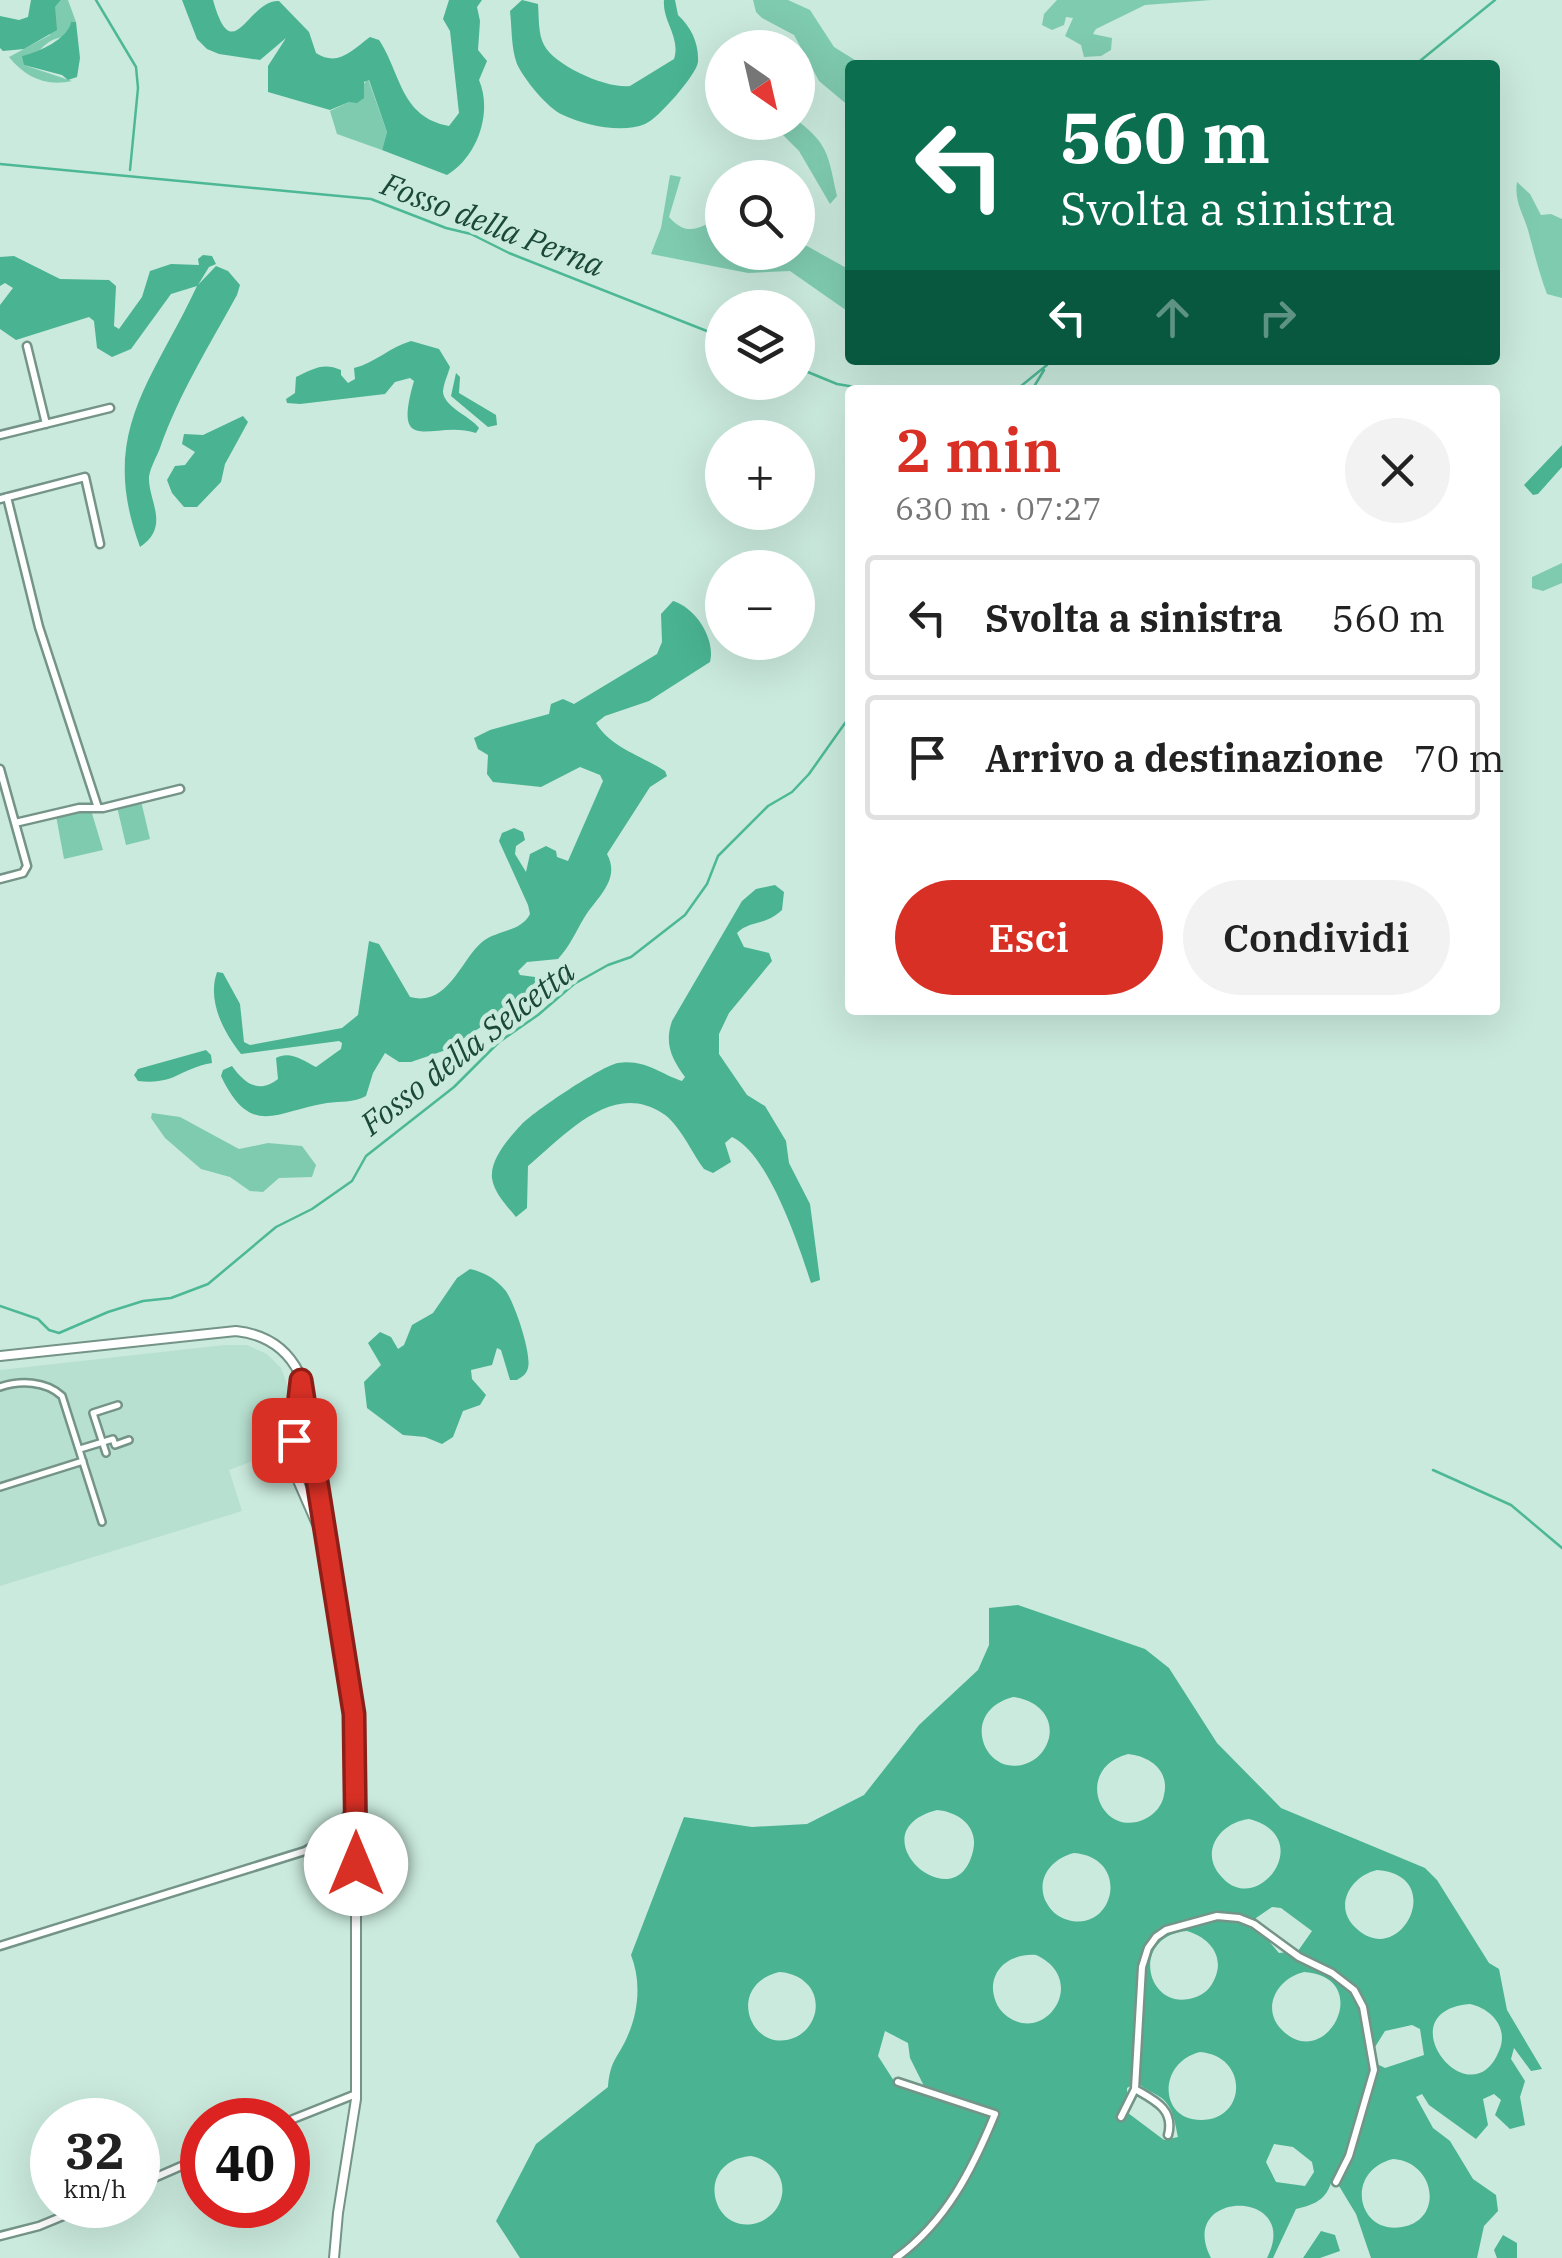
<!DOCTYPE html>
<html lang="it">
<head>
<meta charset="utf-8">
<style>
  body { margin:0; font-family:"IBM Plex Serif",serif; background:#f2f2f2; color:#222; height:100vh; display:flex; flex-direction:column; font-size:38px; white-space:nowrap }
  * { box-sizing:border-box; margin:0 }
  p { font-size:32px; color:#767676 }
  .icon { flex:none; width:55px; height:55px; fill:none; stroke:currentColor; stroke-width:2; stroke-linecap:round; stroke-linejoin:round }
  .map { position:relative; flex:1; overflow:hidden }
  .details { position:absolute; left:845px; top:385px; width:655px; height:630px; display:flex; flex-direction:column; background:#fff; border-radius:10px; box-shadow:0 10px 40px #0002 }
  .details>* { flex:none }
  .top-card { position:absolute; left:845px; top:60px; width:655px; height:305px; border-radius:10px; box-shadow:0 10px 40px #0002; background:#0b6e4f; color:#fff; overflow:hidden }
  .needle { width:65px; rotate:146deg }
  .controls { position:absolute; left:705px; top:30px; display:grid; gap:20px }
  .controls a { display:grid; place-items:center; width:110px; height:110px; border-radius:50%; background:#fff; box-shadow:0 10px 40px #0002; font-size:50px }
  .speed { position:absolute; left:30px; top:2098px; display:flex; gap:20px; font-size:50px; font-weight:700; text-align:center }
  .speed>* { display:grid; place-content:center; width:130px; height:130px; border-radius:50%; background:#fff; box-shadow:0 10px 40px #0002; line-height:1 }
  .speed small { font-size:25px; font-weight:400 }
  .speed .limit { border:15px solid #d22; background:#fff; color:#111 }
  .pin { position:absolute; display:grid; place-items:center; width:85px; height:85px; color:#fff; margin:-42px; border-radius:20px; box-shadow:0 5px 15px #0006 }
  .me { position:absolute; width:110px; margin:-55px; rotate:0deg; stroke-linejoin:round; filter:drop-shadow(0 0 8px #0008) }
  .turn { display:flex; align-items:center; gap:35px; height:210px; padding:0 50px; font-size:45px }
  .turn .icon { width:130px; height:130px; stroke-width:2.5 }
  .turn b { display:block; font-size:70px; line-height:85px }
  .lanes { display:flex; align-items:center; height:95px; padding:0 50px; background:#0003; justify-content:center; gap:50px; direction:ltr }
  .lanes .off { opacity:.35 }
  .round { display:grid; place-items:center; flex:none; width:105px; height:105px; border-radius:52px; background:#f2f2f2 }
  .headline { display:flex; align-items:center; justify-content:space-between; height:170px; padding:0 50px }
  h1 { font-size:60px; font-weight:600; line-height:75px; color:#d93025 }
  .cta { display:flex; gap:20px; margin-top:auto; padding:20px 50px }
  .cta a { flex:1; height:115px; border-radius:60px; background:#d93025; color:#fff; font-size:40px; font-weight:600; line-height:115px; text-align:center }
  .cta a+a { background:#f2f2f2; color:#222 }
  ul { padding:0; list-style:none }
  li { display:flex; align-items:center; gap:30px; height:125px; margin:0 20px 15px; padding:0 30px; border:5px solid #e0e0e0; border-radius:10px }
  li div { flex:1 }
  li b { display:block; font-size:38px }
  li em { font-style:normal }
  .map>svg:first-child { display:block }
  .built { fill:#b7e0d0 }
  .green { fill:#7fcbb0 }
  .forest { fill:#49b392; fill-rule:evenodd }
  .lines { fill:none; stroke-linecap:round; stroke-linejoin:round }
  .stream { stroke:#4db896; stroke-width:2.5 }
  .pedestrian-casing { stroke:#759488; stroke-width:10 }
  .minor-casing { stroke:#759488; stroke-width:11 }
  .tertiary-casing { stroke:#759488; stroke-width:12 }
  .pedestrian { stroke:#fff; stroke-width:5 }
  .minor { stroke:#fff; stroke-width:6 }
  .tertiary { stroke:#fff; stroke-width:8 }
  .route-casing { stroke:#8d1f18; stroke-width:25 }
  .route { stroke:#d93025; stroke-width:18 }
  .labels { text-anchor:middle; dominant-baseline:central; stroke-width:9; stroke-linejoin:round; paint-order:stroke }
  .water-label { font-size:32px; font-style:italic; fill:#1a4839; stroke:#caeadd }
</style>
</head>
<body>
<div class="map">
<svg width="1562" height="2258" viewBox="0 0 1562 2258">
  <rect width="100%" height="100%" fill="#caeadd"/>
  <path class="built" d="M224,1345h23l20,9 14,14 8,21 -1,19 -11,38 -6,8 -42,16 13,41 -242,75v-216z"/>
  <path class="green" d="M61,0h7l8,22 -5,1c-3,17 -10,12 -22,19 -9,6 -9,11 -21,12l-4,11 48,16c-26,6 -47,-4 -63,-24l41,-22 5,-28z
    M753,0h35l22,10 24,37 29,18h-13v42l-31,-26 -25,-46 -32,-17 -6,-6z
    M1057,0h155l-67,5 -49,24 -3,5 19,4 -1,12 -10,6 -17,1 -3,-12 -16,-9 8,-18 -7,-1 -2,8 -12,5 -10,-5 2,-11z
    M368,79l19,53 -5,18 -45,-16 -7,-23 19,-9z
    M798,121c32,25 30,36 39,75l-7,8 -31,-53 -28,-28z
    M670,175l11,2 -12,40c21,23 31,7 53,2v33h76v-11l52,29v43l-60,-42 -42,2 -97,-19 10,-26z
    M1517,182l13,12 11,21 10,-1 11,5v79l-15,-4c-8,-21 -13,-42 -19,-64 -5,-17 -14,-29 -11,-48z
    M1562,563v20l-19,8 -11,-3v-11z
    M141,801l9,38 -24,6 -9,-38z
    M91,810l12,40 -39,9 -8,-43z
    M152,1113l28,4 59,32 29,-6 34,3 14,19 -4,12 -33,1 -16,14 -13,-1 -20,-14 -29,-8 -36,-31 -14,-20z"/>
  <path class="forest" d="M31,0h30l-6,7 2,23 -33,19 -21,2 -3,-3v-32l19,4 9,-3z
    M182,0h31c20,71 34,0 66,1l30,31 7,21c22,14 35,-2 54,-16l9,3c22,33 21,77 70,86l10,-13 -9,-82 -7,-12 6,-19h33l-5,7 3,14 -2,29 9,11 -8,19c14,33 -2,77 -32,95l-65,-25 5,-18 -18,-52 -5,2v16l-7,5 -8,-1 -19,8 -62,-18v-26l18,-28 -26,22 -41,-6 -12,-5 -10,-10z
    M522,0l16,4c1,13 0,30 6,41 11,21 63,44 86,41l44,-27c7,-22 -12,-38 -10,-59h11l3,15c13,12 21,28 20,47 -1,12 -40,57 -53,62 -23,10 -61,1 -82,-9 -16,-7 -39,-36 -46,-51 -6,-16 -5,-36 -7,-53z
    M71,22h5l4,36 -3,19 -9,3 -6,-5 -38,-10 -2,-9c17,-4 46,-17 49,-34z
    M203,255l9,1 4,8 -7,3 -11,18 18,-19 12,5 12,14 -3,10c-28,51 -58,99 -77,153 -3,8 -10,20 -11,29 -1,24 22,49 -9,70 -42,-114 11,-163 57,-261l-26,8 -40,55 -19,8 -15,-9 -3,-27 -5,-4 -73,23 -16,-11v-24l13,-17 -8,-5 -5,3v-29l14,-1 46,23 49,1 7,6 -2,40 5,3 23,-32 8,-26 21,-7 28,1 -1,-6z
    M411,341l28,8 11,18c-2,7 -7,18 -7,25 1,15 27,24 36,36l-3,5c-42,-14 -85,27 -62,-52l-4,-3 -15,4 -10,12 -85,10 -13,-1 -1,-4 9,-6 1,-16c17,-8 27,-15 45,-7v5l7,8 7,-4 -1,-11c21,-5 36,-21 57,-27z
    M456,373l4,4 -1,16 37,22 1,10 -9,2 -37,-31z
    M243,416l5,6 -23,42 -4,18 -24,25h-13l-12,-14 -5,-13 8,-14 10,-1 10,-13 -13,-8 2,-10 19,1z
    M1562,445v22l-24,27 -5,1 -9,-10z
    M673,601c22,6 43,38 37,61l-61,39 -44,15 -9,7c14,24 44,32 69,48l2,5 -17,11 -43,67c14,26 -10,43 -23,64 -9,15 -14,28 -26,41l-31,3 -9,9 2,4 15,2 3,7 -7,10 -85,56 -35,12h-12l-14,-9 -12,20 -7,23c-13,7 -25,5 -39,7 -51,8 -76,36 -106,-27l2,-6 9,-4c13,18 27,28 46,13l-2,-21c14,-8 28,3 40,9l25,-18 1,-6 -3,-2 -98,13c-18,-23 -34,-53 -24,-82l6,1 17,31 4,38 6,3 92,-17 16,-13 11,-74 10,3 31,53c38,10 50,-36 72,-55 15,-12 39,-10 48,-28l-2,-9 -29,-64 3,-8 12,-5 9,4 2,8 -9,6 -1,8 11,18 4,-18 16,-8 10,5 1,6 11,4 35,-80 -3,-6 -20,-8 -39,20 -48,-5 -6,-8 1,-19 -10,-6 -4,-11 16,-8 59,-16 2,-10 12,-5 11,5 83,-50 5,-12 -1,-28z
    M775,885l9,7 -2,18c-17,16 -32,10 -45,23l7,14 25,6 3,8 -43,52 -10,21v20l28,41 18,11 21,35 3,22 21,41 10,76 -9,3c-12,-37 -42,-129 -79,-146l-7,6 6,19 -18,11 -9,-4c-12,-16 -25,-46 -42,-56 -50,-33 -98,23 -134,53l-1,42 -11,9c-9,-11 -22,-24 -24,-39 -2,-19 17,-40 29,-53 12,-13 82,-60 97,-62 27,-4 42,11 64,18l3,-4c-13,-18 -21,-33 -13,-56l70,-120 14,-12z
    M206,1050l5,5 1,8c-34,6 -36,22 -74,18l-4,-6 4,-6z
    M470,1269c14,3 26,10 35,21 9,11 27,64 23,78 -2,7 -5,8 -11,12h-7l-9,-30 -4,-2 -5,17 -21,5 1,9 14,16 -6,10 -17,6 -10,26 -11,7 -17,-7 -22,-2 -36,-27 -3,-26 17,-17 -13,-22 12,-11 11,5 7,12 6,-4 8,-20 21,-12 24,-35z
    M1018,1605l127,44 24,19 48,75 64,65 144,60 12,12 52,83 10,6 8,41 35,59 -11,2 -17,-23 -3,11 14,22 -5,16 5,28 -15,4 -15,-14 6,-15 -7,-6 -11,5 5,26 -12,14 -47,-34 -7,-11 -6,3 17,31 17,13 23,38 23,16 2,16 -14,15 -7,32h-106l-15,-44 -23,-38c-5,22 -15,28 -37,33l-23,49h-6c36,-70 -92,-69 -56,0h-691l-24,-37 40,-77 72,-57c2,-28 11,-30 20,-52 11,-25 13,-55 3,-80l53,-138 68,10 55,-3 57,-29 55,-70 59,-55 11,-25v-37zM1013,1697c21,2 41,17 36,41 -3,11 -9,19 -19,24 -44,21 -74,-50 -17,-65zM1128,1754c22,2 42,17 36,41 -2,11 -9,19 -19,24 -44,21 -73,-50 -17,-65zM937,1810c22,2 42,17 36,41 -17,74 -120,-19 -36,-41zM1249,1819c70,18 7,102 -29,56 -21,-25 2,-53 29,-56zM1074,1853c58,5 40,80 -6,67 -11,-3 -18,-10 -23,-20 -9,-23 8,-42 29,-47zM1377,1870c71,5 24,99 -20,59 -25,-21 -7,-53 20,-59zM1272,1907l9,1 31,23 -14,20 -19,2 -18,-21 -5,-14zM1187,1931c21,6 38,24 28,47 -4,10 -11,17 -22,20 -47,14 -64,-62 -6,-67zM1036,1955c53,24 11,89 -28,62 -9,-6 -14,-16 -15,-27 -1,-24 21,-37 43,-35zM779,1972c21,1 41,16 36,41 -3,11 -9,19 -19,24 -44,20 -73,-51 -17,-65zM1304,1972c71,5 24,99 -20,60 -25,-22 -7,-54 20,-60zM1470,2004c22,5 39,24 29,47 -29,71 -115,-40 -29,-47zM1412,2025l8,4 4,26 -39,13 -8,-4 -2,-17 10,-16zM885,2031l23,12 2,15 14,28 -30,-5 -16,-25zM1200,2052c49,4 47,68 1,68 -43,0 -43,-58 -1,-68zM1137,2082c8,8 14,9 23,15 13,8 15,26 18,40l-14,3 -36,-27 -1,-25zM1274,2144l19,3 19,15 2,10 -9,14 -29,-4 -10,-20zM751,2156c21,4 38,23 29,46 -4,10 -13,18 -23,21 -46,13 -64,-62 -6,-67zM1393,2159c43,3 51,61 9,68 -45,8 -58,-56 -9,-68z
    M1321,2231l14,4 5,16 -20,7h-17z
    M1503,2235l14,8v15h-20l-3,-8z"/>
  <g class="lines">
    <path class="stream" d="M96,0l40,67 2,21 -8,82
      M1415,65l80,-65
      M0,164l371,35 75,29 25,6 38,19 213,84
      M798,368l39,16 36,6
      M1016,390l31,-25
      M1032,390l12,-20
      M0,1306l38,13 11,11 10,3 49,-21 35,-11 28,-3 37,-14 68,-57 36,-18 40,-28 14,-25 88,-69 45,-45 39,-27 36,-31 34,-19 23,-8 54,-42 22,-31 11,-28 50,-50 24,-14 17,-18 41,-58
      M1433,1470l78,35 51,43"/>
    <g class="pedestrian-casing">
      <path id="pedestrian" d="M0,1387c20,-7 46,-6 62,9l40,126
        M80,1449l33,-10 2,6 14,-5
        M106,1453l-13,-40 25,-8
        M0,1487l83,-26"/>
    </g>
    <g class="minor-casing">
      <path id="minor" d="M27,346l19,78
        M0,435l110,-27
        M7,497l32,130 59,181
        M0,499l85,-22 15,67
        M0,769l27,97 -4,7 -23,6
        M15,823l64,-15h24l77,-19
        M0,1946l305,-95 27,-16 23,-31
        M1135,2089c19,11 40,20 33,46
        M1121,2117l14,-28 7,-122 6,-19 8,-11 10,-7 51,-14 22,2 15,6 45,33 33,16 22,17 9,17 11,63 -25,86 -13,26
        M288,2121l68,-27
        M138,2185l64,-28
        M0,2236l39,-10 51,-21
        M896,2258c50,-36 76,-88 99,-144l-97,-32"/>
    </g>
    <g class="tertiary-casing">
      <path id="tertiary" d="M0,1356l236,-25c28,3 50,16 63,42l57,366v360l-18,114 -4,45
        M300,1389l-7,80 30,69"/>
    </g>
    <use href="#pedestrian" class="pedestrian"/>
    <use href="#minor" class="minor"/>
    <use href="#tertiary" class="tertiary"/>
  </g>
  <g class="lines">
    <g class="route-casing">
      <path id="route" d="M294,1440l7,-60 53,334 2,150"/>
    </g>
    <use href="#route" class="route"/>
  </g>
  <g class="labels">
    <g class="water-label">
      <text transform="translate(493 224) rotate(21)">Fosso della Perna</text>
      <text transform="translate(467 1047) rotate(-38)">Fosso della Selcetta</text>
    </g>
  </g>
</svg>
<div class="controls">
<a><svg class="needle" viewBox="-14 -14 28 28"><path d="M0-13l5 13h-10z" fill="#e53935"/><path d="M0 13l5-13h-10z" fill="#767676"/></svg></a>
<a><svg class="icon" aria-label="search" viewBox="0 0 24 24"><circle cx="10" cy="10" r="6"/><path d="M15 15l6 6"/></svg></a>
<a><svg class="icon" aria-label="layers" viewBox="0 0 24 24"><path d="M12 4l9 5-9 5-9-5zM3 14l9 5 9-5"/></svg></a>
<a>+</a>
<a>−</a>
</div>
<div class="speed"><div>32<small>km/h</small></div><div class="limit">40</div></div>
<div class="pin" style="left:294px;top:1440px;background:#d93025"><svg class="icon" aria-label="arrive" viewBox="0 0 24 24"><path d="M6 21V4h12l-3 4 3 4H6"/></svg></div>
<svg class="me" style="left:356px;top:1864px" viewBox="-20 -20 40 40"><circle r="19" fill="#fff"/><path d="M0-13L10 11 0 6-10 11z" fill="#d93025"/></svg>
<div class="top-card">
<div class="turn"><svg class="icon" aria-label="left" viewBox="0 0 24 24"><path d="M17 20v-9H6M10 6l-5 5 5 5"/></svg><div><b>560 m</b>Svolta a sinistra</div></div>
<div class="lanes"><svg class="icon" aria-label="left" viewBox="0 0 24 24"><path d="M17 20v-9H6M10 6l-5 5 5 5"/></svg><svg class="icon off" aria-label="ahead" viewBox="0 0 24 24"><path d="M12 20V5M6 11l6-6 6 6"/></svg><svg class="icon off" aria-label="right" viewBox="0 0 24 24"><path d="M7 20v-9h11M14 6l5 5-5 5"/></svg></div>
</div>
<section class="details">
<div class="headline"><div><h1>2 min</h1><p>630 m · 07:27</p></div><a class="round"><svg class="icon" aria-label="close" viewBox="0 0 24 24"><path d="M6 6l12 12M18 6L6 18"/></svg></a></div>
<ul>
<li><svg class="icon" aria-label="left" viewBox="0 0 24 24"><path d="M17 20v-9H6M10 6l-5 5 5 5"/></svg><div><b>Svolta a sinistra</b></div><em>560 m</em></li>
<li><svg class="icon" aria-label="arrive" viewBox="0 0 24 24"><path d="M6 21V4h12l-3 4 3 4H6"/></svg><div><b>Arrivo a destinazione</b></div><em>70 m</em></li>
</ul>
<div class="cta"><a>Esci</a><a>Condividi</a></div>
</section>
</div>
</body>
</html>
